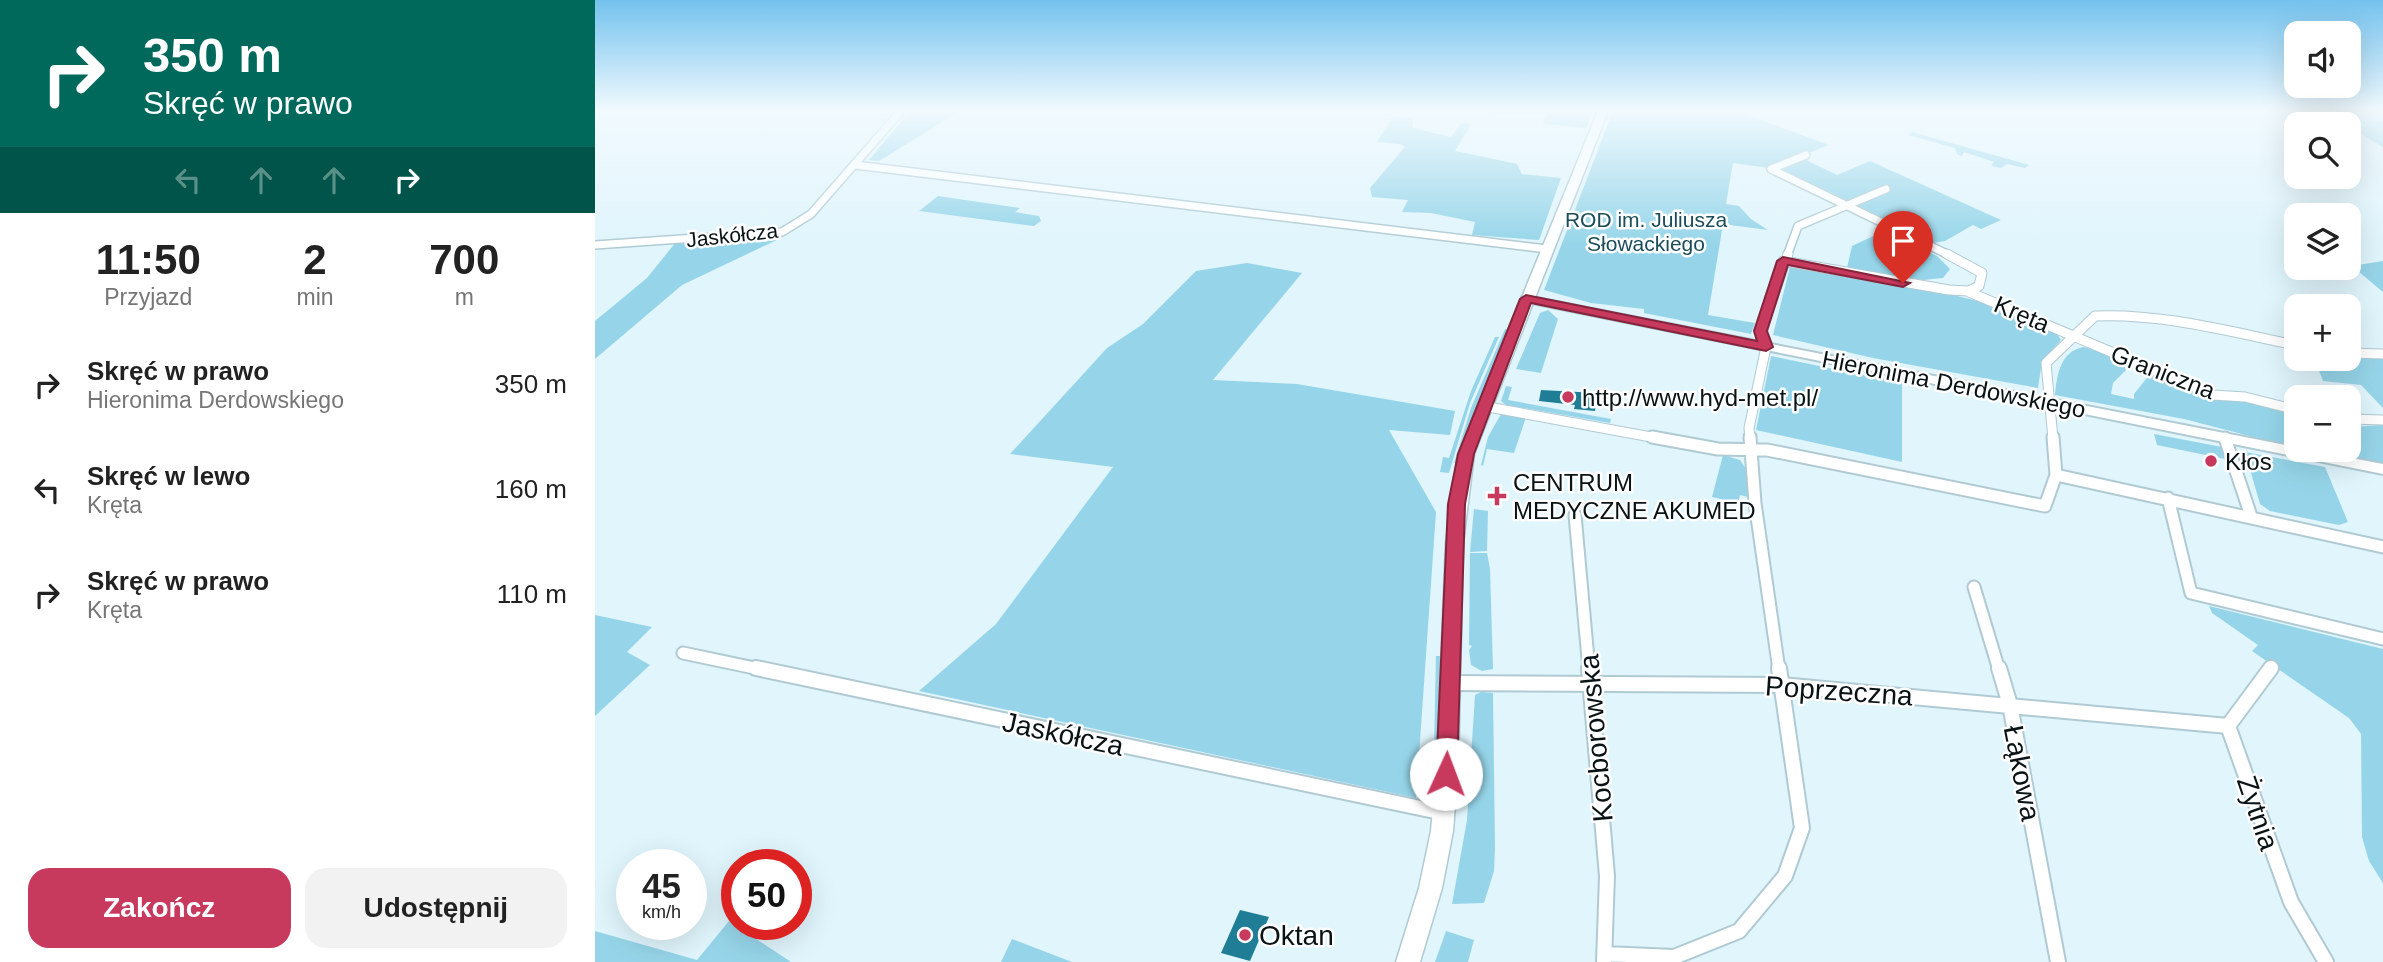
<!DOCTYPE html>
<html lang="pl">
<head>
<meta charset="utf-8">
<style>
  body { margin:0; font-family:Helvetica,sans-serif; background:#f2f2f2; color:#222; height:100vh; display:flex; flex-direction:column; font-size:26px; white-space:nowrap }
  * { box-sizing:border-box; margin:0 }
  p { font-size:23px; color:#767676 }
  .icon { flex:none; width:38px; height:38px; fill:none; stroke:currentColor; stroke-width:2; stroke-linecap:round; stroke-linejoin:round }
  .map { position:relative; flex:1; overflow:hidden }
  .side { display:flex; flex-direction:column; background:#fff; width:595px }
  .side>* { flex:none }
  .guide { background:#00695c; color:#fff; overflow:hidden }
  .controls { position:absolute; left:1689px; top:21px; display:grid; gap:14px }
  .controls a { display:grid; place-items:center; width:77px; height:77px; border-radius:14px; background:#fff; box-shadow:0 7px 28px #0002; font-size:35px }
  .speed { position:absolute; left:21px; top:849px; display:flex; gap:14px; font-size:35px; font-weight:700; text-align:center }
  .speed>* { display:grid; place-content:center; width:91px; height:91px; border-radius:50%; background:#fff; box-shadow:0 7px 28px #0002; line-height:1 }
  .speed small { font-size:18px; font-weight:400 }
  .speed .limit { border:10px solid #d22; background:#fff; color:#111 }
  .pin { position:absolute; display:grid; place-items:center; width:60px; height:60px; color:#fff; margin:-72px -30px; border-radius:50% 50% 50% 0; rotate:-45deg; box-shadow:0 0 7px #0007 }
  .pin .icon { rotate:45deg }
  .me { position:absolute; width:77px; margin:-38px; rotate:2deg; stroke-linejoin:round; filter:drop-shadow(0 0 5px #0008) }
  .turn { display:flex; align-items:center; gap:24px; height:147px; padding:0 28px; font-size:32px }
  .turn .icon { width:91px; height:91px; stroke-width:2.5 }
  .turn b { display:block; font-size:49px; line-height:60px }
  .lanes { display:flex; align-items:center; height:66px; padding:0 28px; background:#0003; justify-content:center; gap:35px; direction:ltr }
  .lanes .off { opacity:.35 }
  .eta { display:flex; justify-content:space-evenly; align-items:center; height:119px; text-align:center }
  .eta b { font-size:42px; font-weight:600; line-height:49px }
  .button { display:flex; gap:14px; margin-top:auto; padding:14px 28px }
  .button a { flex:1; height:80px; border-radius:21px; background:#c8395e; color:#fff; font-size:28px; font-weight:600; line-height:80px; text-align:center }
  .button a+a { background:#f2f2f2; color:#222 }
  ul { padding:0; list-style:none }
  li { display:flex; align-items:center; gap:21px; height:105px; padding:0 28px }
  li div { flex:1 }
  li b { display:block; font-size:26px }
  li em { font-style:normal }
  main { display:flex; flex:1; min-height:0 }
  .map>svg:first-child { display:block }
  .green { fill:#96d5e9 }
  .building { fill:#1f7d96 }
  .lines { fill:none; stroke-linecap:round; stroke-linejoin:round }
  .minor-far3-casing { stroke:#b0cad3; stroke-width:10 }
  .minor-far2-casing { stroke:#b0cad3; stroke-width:11 }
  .minor-far1-casing { stroke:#b0cad3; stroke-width:15 }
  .minor-casing { stroke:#b0cad3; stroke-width:18 }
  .tertiary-casing { stroke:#b0cad3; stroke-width:4 }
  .secondary-casing { stroke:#b0cad3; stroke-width:3 }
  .minor-far3 { stroke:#fff; stroke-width:7 }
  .minor-far2 { stroke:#fff; stroke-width:9 }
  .minor-far1 { stroke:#fff; stroke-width:11 }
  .minor { stroke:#fff; stroke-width:14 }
  .tertiary { fill:#fff; fill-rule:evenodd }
  .secondary { fill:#fff; fill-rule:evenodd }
  .route { fill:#c8395e; stroke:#82253d; stroke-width:2 }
  .poi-dot { fill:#c8395e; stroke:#fefefe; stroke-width:2.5 }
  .labels { text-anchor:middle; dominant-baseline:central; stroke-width:5; stroke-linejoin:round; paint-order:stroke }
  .far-park-label { font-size:21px; fill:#1a4c5a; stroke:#fefefe }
  .far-street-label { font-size:21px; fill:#091215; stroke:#fefefe }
  .street-label { font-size:24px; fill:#091215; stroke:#fefefe }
  .poi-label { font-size:24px; fill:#091215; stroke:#fefefe; text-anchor:start }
  .near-street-label { font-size:28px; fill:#091215; stroke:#fefefe }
  .near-poi-label { font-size:28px; fill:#091215; stroke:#fefefe; text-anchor:start }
</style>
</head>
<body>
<main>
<section class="side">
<div class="guide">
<div class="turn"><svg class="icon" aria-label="right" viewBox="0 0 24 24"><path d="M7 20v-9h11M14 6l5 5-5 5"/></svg><div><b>350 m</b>Skręć w prawo</div></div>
<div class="lanes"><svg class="icon off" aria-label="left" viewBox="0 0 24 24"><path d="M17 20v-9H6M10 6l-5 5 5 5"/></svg><svg class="icon off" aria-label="ahead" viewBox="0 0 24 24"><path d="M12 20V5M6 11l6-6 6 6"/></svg><svg class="icon off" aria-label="ahead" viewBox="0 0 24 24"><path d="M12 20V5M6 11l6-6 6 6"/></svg><svg class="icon" aria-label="right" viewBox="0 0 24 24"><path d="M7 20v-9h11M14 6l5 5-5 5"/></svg></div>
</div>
<div class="eta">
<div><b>11:50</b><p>Przyjazd</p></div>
<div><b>2</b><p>min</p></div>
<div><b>700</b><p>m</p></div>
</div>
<ul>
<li><svg class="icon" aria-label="right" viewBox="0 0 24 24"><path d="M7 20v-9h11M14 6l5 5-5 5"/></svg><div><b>Skręć w prawo</b><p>Hieronima Derdowskiego</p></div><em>350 m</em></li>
<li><svg class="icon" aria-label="left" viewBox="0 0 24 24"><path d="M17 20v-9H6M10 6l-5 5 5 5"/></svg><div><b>Skręć w lewo</b><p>Kręta</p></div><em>160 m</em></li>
<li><svg class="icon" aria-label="right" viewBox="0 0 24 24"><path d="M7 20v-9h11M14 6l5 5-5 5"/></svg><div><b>Skręć w prawo</b><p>Kręta</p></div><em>110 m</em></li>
</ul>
<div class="button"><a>Zakończ</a><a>Udostępnij</a></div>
</section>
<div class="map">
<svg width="1788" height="962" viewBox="0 0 1788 962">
  <rect width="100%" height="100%" fill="#e0f5fc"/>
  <path class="green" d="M315,111h50l-81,50 -10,-1z
    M898,111h100l-7,17 -43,-4 3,-10c-20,-2 -36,1 -54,-1z
    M1018,111h124l92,34 -60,23 -36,-5 -7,41 13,2 12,13 17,11 -45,-6 -15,91 47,8 -4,11 -107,-21v-4l-53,-6 -47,-13z
    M1735,111h53v36l-50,-30z
    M798,116l20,2v10l38,9 10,-14 10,1 -16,27 62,13 5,10 39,4 -22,62 -67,-5 3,-13 -44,-9 -29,-1 6,-12 -36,-3 -2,-9 35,-41 -5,-3 -23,-2z
    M1317,132l117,33 -4,3 -18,-4 -6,4 -10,-2 3,-4 -30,-10 -2,4 -5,-2 -2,-6 -47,-13z
    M1211,160l31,15 33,-14 131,59 -20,9 -8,-4 -28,16 -12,2 -149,-73v-3z
    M343,196l82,12 -5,4 24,4 2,5 -7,5 -115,-15z
    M1289,231l53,25 13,13 -7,9 -20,2 -76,-12 5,-22z
    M172,236l12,3 -97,46 -87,74v-38l52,-43 29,-36z
    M1788,261v31l-31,-26z
    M652,263l55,10 -89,107 84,4 158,27 -5,24 -61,-5 47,82 -20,286 -497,-107 77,-67 117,-157 -103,-13 97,-106 36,-24 53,-53z
    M1195,267l159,27 33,8 75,32 4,6 -19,21 -4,27 -165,-30 -100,-23z
    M953,310l10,9 -17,54 -25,-4 24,-56z
    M910,329l2,1 -32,79 -18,54h-3l17,-55z
    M900,337h4l-29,66 -21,70 -9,-1 3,-15 6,1 22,-67z
    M1488,347l14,3 34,15 -18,18 -2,11 23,5v-5l16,-20 57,21 44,7 45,14v32l-112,-29 -129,-24c2,-20 5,-43 28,-48z
    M1754,354l34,3v51l-22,-23 -38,-4 -7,-18 -8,-4h41z
    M1176,356l131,27v79l-146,-32z
    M911,386l6,1 -4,13 103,19 -1,4 -104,-18 -5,-4z
    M906,414l25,3 -12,36 -27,-4 -4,17 -2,-1 7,-28z
    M1788,425v40l-76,-15h42v-23z
    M1559,434l68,13 3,12 -68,-14z
    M1650,452l80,15 23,55 -9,3 -69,-14 -10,-7z
    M1128,455l17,5 8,12v25l-8,-2 -2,8 -26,-6z
    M879,509l14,2 -1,40 -17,1z
    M875,553h17l3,16 3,100 -11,2 -11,-6 -2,-15 3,-4 -3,-1z
    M1614,606l174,43v234l-14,-22 -7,-24 -1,-103 -12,-16 -97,-67 6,-6 -46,-32z
    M0,615l57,12 -25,25 23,13 -55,51z
    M841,656h5l-2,79 -6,64z
    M886,692l12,1 2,154 -1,24 -10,32 -32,1 15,-84 8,-125z
    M134,921l62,41h-196v-31l102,29z
    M851,931l28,9 -6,22h-33z
    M417,939l60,23h-71z"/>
  <path class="building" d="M946,390l56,3 -2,18 -21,-2 1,-4 -36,-4z
    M645,910l29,7 -19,44 -29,-8z"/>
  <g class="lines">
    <g class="minor-far3-casing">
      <path id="minor-far3" d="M1211,155l-35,14 180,87
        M260,165l692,84
        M0,245l187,-13 29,-18 90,-103
        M1192,256l11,-30 88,-37"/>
    </g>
    <g class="minor-far2-casing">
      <path id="minor-far2" d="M1188,261l166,29 20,1 10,-5 3,-13 -35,-19
        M1374,292l244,103 32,2 51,13
        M1754,353l34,1
        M888,406l179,33
        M1754,419l34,1
        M1155,439l-1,-11 17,-81 -5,-16 27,-77
        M1458,439l-7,-76 49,-47c67,-3 136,16 201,29"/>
    </g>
    <g class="minor-far1-casing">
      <path id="minor-far1" d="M1057,437l66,12 49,1 278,56 11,-31 -3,-38
        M1155,437l5,66 24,167
        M1630,438l26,78
        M1461,475l327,72
        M1573,498l23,95 192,46
        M980,515l14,155
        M1379,587l25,83
        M88,653l81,17
        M1675,670l2,-3"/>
    </g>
    <g class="minor-casing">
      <path id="minor" d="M161,668l688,145
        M994,668l18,208 -3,86
        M1404,668l11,37 48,257
        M854,683l332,2 447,41
        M1633,726l63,176 35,60
        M1633,726l43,-58
        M1010,954l69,3 65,-26 46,-55 17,-48 -23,-160"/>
    </g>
    <g class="tertiary-casing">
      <path id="tertiary" d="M931,296l770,151v3h13l74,14v10l-861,-173v-4z"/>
    </g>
    <g class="secondary-casing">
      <path id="secondary" d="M1003,111h10l-134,343 -11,89 -5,224 -5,64 -11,57 -22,74h-24l23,-74 12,-57 6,-64 9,-224 12,-89z"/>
    </g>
    <use href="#minor-far3" class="minor-far3"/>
    <use href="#minor-far2" class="minor-far2"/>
    <use href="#minor-far1" class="minor-far1"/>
    <use href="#minor" class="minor"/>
    <use href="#tertiary" class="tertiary"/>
    <use href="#secondary" class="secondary"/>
  </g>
  <linearGradient id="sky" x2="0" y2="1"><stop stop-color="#73c2ee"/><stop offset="0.45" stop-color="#f1fafe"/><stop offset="1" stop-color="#f1fafe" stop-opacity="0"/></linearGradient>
  <rect width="1788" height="245" fill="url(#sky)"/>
  <path class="route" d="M1188,257l127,26 -7,4 -115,-22 -21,66 6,16 -7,4 -235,-48 -57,151 -9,50 -8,270 -3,7 -8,3 -7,-3 -3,-7 12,-270 10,-50 62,-155 6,-4 231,46 -3,-10 23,-70z"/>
  <g class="poi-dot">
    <circle cx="973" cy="397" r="7"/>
    <circle cx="1616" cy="461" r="7"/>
    <path d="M898.5 485.5h7v7h7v7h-7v7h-7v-7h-7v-7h7z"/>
    <circle cx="650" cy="935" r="7"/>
  </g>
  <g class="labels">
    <g class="far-park-label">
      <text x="1051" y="219">ROD im. Juliusza<tspan x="1051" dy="24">Słowackiego</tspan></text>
    </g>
    <g class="far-street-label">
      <text transform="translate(137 235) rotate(-6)">Jaskółcza</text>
    </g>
    <g class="street-label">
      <text transform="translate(1427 314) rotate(23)">Kręta</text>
      <text transform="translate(1568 372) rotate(21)">Graniczna</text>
      <text transform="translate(1359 384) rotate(11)">Hieronima Derdowskiego</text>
    </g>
    <g class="poi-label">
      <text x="987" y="397">http://www.hyd-met.pl/</text>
      <text x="1630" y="461">Kłos</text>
      <text x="918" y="482">CENTRUM<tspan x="918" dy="28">MEDYCZNE AKUMED</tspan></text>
    </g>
    <g class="near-street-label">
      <text transform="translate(1244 691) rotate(4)">Poprzeczna</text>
      <text transform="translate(468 734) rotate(12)">Jaskółcza</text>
      <text transform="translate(1001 738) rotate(-95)">Kocborowska</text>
      <text transform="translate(1427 773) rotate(79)">Łąkowa</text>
      <text transform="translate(1663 813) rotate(71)">Żytnia</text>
    </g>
    <g class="near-poi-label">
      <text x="664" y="935">Oktan</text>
    </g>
  </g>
</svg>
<div class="controls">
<a><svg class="icon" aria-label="sound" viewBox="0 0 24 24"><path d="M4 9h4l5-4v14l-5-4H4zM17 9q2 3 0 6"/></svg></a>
<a><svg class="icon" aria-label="search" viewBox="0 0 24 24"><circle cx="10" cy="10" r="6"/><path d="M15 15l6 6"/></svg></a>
<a><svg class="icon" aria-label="layers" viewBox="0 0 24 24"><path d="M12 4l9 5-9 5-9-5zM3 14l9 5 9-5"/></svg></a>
<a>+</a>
<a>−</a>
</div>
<div class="speed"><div>45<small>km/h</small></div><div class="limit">50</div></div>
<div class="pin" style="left:1308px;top:283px;background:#d93025"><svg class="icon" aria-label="arrive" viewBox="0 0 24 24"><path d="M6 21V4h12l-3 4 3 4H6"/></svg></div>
<svg class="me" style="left:851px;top:774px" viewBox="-20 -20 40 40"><circle r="19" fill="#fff"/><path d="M0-13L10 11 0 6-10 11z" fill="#c8395e"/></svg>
</div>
</main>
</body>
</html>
